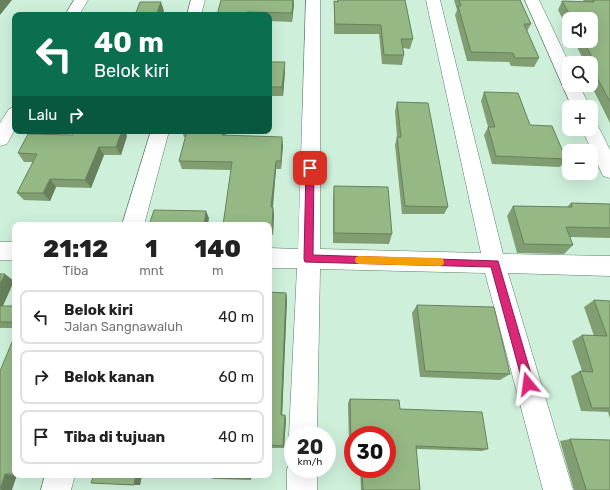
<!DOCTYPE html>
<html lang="id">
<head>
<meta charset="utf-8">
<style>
  body { margin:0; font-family:Rubik,sans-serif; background:#f2f2f2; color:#222; height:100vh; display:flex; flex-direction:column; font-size:15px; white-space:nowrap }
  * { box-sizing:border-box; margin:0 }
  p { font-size:13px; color:#767676 }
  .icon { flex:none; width:22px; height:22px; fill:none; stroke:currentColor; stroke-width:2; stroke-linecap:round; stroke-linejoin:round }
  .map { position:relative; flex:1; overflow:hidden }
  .drawer { position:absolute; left:12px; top:222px; width:260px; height:256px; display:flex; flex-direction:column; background:#fff; border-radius:8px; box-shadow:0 4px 16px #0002 }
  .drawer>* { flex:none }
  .top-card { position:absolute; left:12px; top:12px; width:260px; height:122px; border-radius:8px; box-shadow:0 4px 16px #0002; background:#0b6e4f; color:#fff; overflow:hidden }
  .fabs { position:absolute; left:562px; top:12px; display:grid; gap:8px }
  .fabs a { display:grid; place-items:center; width:36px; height:36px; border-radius:8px; background:#fff; box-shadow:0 4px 16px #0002; font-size:20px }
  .speed { position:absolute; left:284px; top:426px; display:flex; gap:8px; font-size:20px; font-weight:700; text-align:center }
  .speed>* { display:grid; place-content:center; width:52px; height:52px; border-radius:50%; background:#fff; box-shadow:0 4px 16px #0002; line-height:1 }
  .speed small { font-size:10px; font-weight:400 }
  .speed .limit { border:6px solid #d22; background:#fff; color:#111 }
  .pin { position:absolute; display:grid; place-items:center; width:34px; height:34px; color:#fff; margin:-17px; border-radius:8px; box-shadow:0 2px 6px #0006 }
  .me { position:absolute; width:44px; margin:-22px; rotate:344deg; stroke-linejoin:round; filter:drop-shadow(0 0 3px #0008) }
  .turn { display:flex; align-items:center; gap:14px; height:84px; padding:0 16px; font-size:18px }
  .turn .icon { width:52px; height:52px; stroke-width:2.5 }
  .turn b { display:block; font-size:28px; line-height:34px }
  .then { display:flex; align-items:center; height:38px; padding:0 16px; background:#0003; gap:8px; font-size:15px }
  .eta { display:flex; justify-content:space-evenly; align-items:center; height:68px; text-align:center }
  .eta b { font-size:24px; font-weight:800; line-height:28px }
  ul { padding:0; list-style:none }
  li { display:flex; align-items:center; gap:12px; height:54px; margin:0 8px 6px; padding:0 8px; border:2px solid #e0e0e0; border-radius:8px }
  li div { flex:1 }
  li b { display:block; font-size:15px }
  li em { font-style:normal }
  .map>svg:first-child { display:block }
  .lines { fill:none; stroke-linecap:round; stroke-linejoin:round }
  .minor-casing { stroke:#5e7c6a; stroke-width:1 }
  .minor { fill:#fff; fill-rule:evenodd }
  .wall { fill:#809e72 }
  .shaded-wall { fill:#68815d }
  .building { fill:#95b885; stroke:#68815d }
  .route { fill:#db2777; stroke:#8e194d }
  .slow { fill:#f59e0b }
</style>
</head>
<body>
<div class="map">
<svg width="610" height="490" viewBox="0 0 610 490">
  <rect width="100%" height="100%" fill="#cef0db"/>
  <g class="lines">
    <g class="minor-casing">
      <path id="minor" d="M74,0h14l-9,15h-14z
        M191,0h14l-4,15h-14z
        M306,0h14v249l161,4 -55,-253h14l63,254 107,2v20l-102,-3 65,217h-30l-58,-217 -165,-4 -3,166h-24v10l-4,-10 8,-167h-28v-20l29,1z
        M525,0h14l30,63v22h10l11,22h-18z
        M15,107v22l-8,15 -7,2v-23l9,-14z
        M591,123l6,1 13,26v28l-7,-2 -21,-47h9z
        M151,131h18l-25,94h-22z
        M0,242h15v18h-15z
        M293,458v11h24v21h-30v-21z
        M45,475h30l-4,15h-30z"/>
    </g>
    <use href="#minor" class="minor"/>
  </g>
  <path class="wall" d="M294,0l-2,22 -23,-1v-6h-52z
    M337,0h68l8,39 -3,10 -7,-1 1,7 -2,10 -20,-1 -3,-30h-45v-33h3z
    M454,0h66l11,24 -4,7 12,27 -5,9 -23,-1 -2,-4 -42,-1 -12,-46 2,-5z
    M583,0h27v123l-19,-38v-22h-6l-11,-22h17v-22h-22v12l-11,-21 4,-9 22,1z
    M269,62l16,9 -2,25h-14z
    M484,92l46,33 36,34 -6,8 -68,-3 -8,-29 4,-8 -7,-26z
    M397,102l51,105 -4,7h-42l-7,-69 2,-8 -2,-26z
    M182,131h44l-1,4 58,10 -2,24h-5l-3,38 1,8 -1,20h-4v-10l-38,-55 -49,-1 -3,-8 7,-24h-2z
    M127,136l-6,19h-17l-13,33 -35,-1 -6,14 -26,-1 -7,-7 16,-31h-9l-6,-9z
    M334,186l58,48 -3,10 -56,-1v-46z
    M571,203l39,1v34l-40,-1 3,8 -9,9 -47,-1 -10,-37 6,-10 54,1z
    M0,274l14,7 -11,25h12v22h-15z
    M269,292l17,1 1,6 -5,116h3l1,4 -2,29h-15z
    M594,300l16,1v118l-2,-7 -27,-1 -10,-35 9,-5h2l-10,-30 10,-6 12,1 -10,-29z
    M417,305l93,69 -10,6 -80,-3 -8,-64z
    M350,399l50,10 88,40 -6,2 -66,-2 4,41h-59l-1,-21h27l-34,-34v12h-4l-1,-44z
    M570,439l40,51h-36l-14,-49z
    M94,475h48l-2,10 -49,-2z
    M213,475h38v5l-35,-1 -4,-1z"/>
  <path class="shaded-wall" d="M0,0h12l-12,15z
    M293,0l1,5 -2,17v-9z
    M161,2l3,9 -2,4h-6z
    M285,62v9l-2,25 -1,-9z
    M122,131h3l2,5 -6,19 -5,-8z
    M223,131h3l-2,13 -2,-9z
    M282,137l1,8 -2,24v-8z
    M99,147l5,8 -13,33 -6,-8z
    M276,161v8l-4,46 -1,-8z
    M50,179l6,8 -6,14 -7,-8z
    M273,207l1,8 -1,20 -1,-8z
    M206,211l3,7 -1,7h-4z
    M5,274l9,7 -14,31v-28z
    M286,293l1,6 -5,119 -1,-3z
    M285,415l1,4 -2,29 -1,-2z
    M5,474l12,1 -5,15h-12z
    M136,475h6l-2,10h-6z
    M249,475h2v5l-2,-2z"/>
  <path class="building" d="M221,0h72l-1,13 -45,-1 -1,3h-29z
    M338,0h67l8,39h-12l3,16h-20l-3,-30 -46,-1 -1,-23 4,1z
    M459,0h61l11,24h-7l15,34h-24l-2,-5 -42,-1 -13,-46h3z
    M593,0h17v102l-19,-36v-2h5l-13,-23h8v-22h-19l-10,-18 32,1z
    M140,2h21l-5,13h-21z
    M269,62h16l-3,25h-13z
    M484,92l34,1 12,32 22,1 14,33 -70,-3 -8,-29h7z
    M397,102l31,1 20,104 -43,-1 -8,-69h4z
    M74,131h48l-6,16h-17l-14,33 -35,-1 -7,14h-26l20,-39 -19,-1 10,-19 45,1z
    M187,131h36l-1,4 60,2 -1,24h-5l-5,46h2l-1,20h-3v-2h-46l9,-63 -53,-1z
    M334,186l54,1 4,47 -58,-1z
    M571,203l39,1v24l-44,-1 7,18 -49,-1 -11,-38 59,1z
    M154,210l52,1 -2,14h-55z
    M0,274h5l-5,10z
    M269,292l17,1 -5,122h4l-2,31 -14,-1z
    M594,300l16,1v107h-18l-12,-37 13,1 -11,-37 25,1z
    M417,305l77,2 16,67 -85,-3z
    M0,306h15v16h-15z
    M15,335v139h-10l-5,15v-118z
    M350,399l49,1 1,9 82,3 6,37 -72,-3 4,44h-57l-1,-21h25v-34h-34v10h-2z
    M570,439l40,1v50h-25l1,-1z
    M94,475h42l-2,10 -43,-2z
    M213,475h36v3h-37z"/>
  <path class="route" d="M310,165l4,3 -1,87 185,6 36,123 -2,4 -4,2 -3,-2 -2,-4 -32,-117 -186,-5 -1,-3 2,-91z"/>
  <path class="slow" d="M359,256l81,2 3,1 1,3 -1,3 -3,1 -81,-2 -3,-1 -1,-3 1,-3z"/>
</svg>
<div class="fabs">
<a><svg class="icon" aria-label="sound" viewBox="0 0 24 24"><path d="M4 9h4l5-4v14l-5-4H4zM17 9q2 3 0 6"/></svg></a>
<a><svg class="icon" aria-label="search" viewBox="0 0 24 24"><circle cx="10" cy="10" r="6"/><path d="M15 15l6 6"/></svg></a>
<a>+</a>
<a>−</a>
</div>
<div class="speed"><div>20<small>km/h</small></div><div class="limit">30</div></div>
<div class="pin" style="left:310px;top:168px;background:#d93025"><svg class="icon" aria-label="arrive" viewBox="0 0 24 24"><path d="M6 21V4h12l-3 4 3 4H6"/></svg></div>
<svg class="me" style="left:528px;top:384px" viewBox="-20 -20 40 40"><path d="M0-17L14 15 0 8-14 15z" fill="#db2777" stroke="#fff" stroke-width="4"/></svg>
<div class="top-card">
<div class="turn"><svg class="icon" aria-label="left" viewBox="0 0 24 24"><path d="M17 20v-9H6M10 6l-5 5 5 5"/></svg><div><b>40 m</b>Belok kiri</div></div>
<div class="then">Lalu<svg class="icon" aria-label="right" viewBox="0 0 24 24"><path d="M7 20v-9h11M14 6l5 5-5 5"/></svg></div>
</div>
<section class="drawer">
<div class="eta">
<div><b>21:12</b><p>Tiba</p></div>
<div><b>1</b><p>mnt</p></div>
<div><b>140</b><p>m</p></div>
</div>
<ul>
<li><svg class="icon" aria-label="left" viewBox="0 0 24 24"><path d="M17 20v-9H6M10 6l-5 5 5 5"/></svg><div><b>Belok kiri</b><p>Jalan Sangnawaluh</p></div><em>40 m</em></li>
<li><svg class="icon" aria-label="right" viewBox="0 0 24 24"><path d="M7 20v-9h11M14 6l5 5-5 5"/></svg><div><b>Belok kanan</b></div><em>60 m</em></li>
<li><svg class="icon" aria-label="arrive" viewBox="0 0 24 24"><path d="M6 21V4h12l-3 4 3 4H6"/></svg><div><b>Tiba di tujuan</b></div><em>40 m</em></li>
</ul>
</section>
</div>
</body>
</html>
